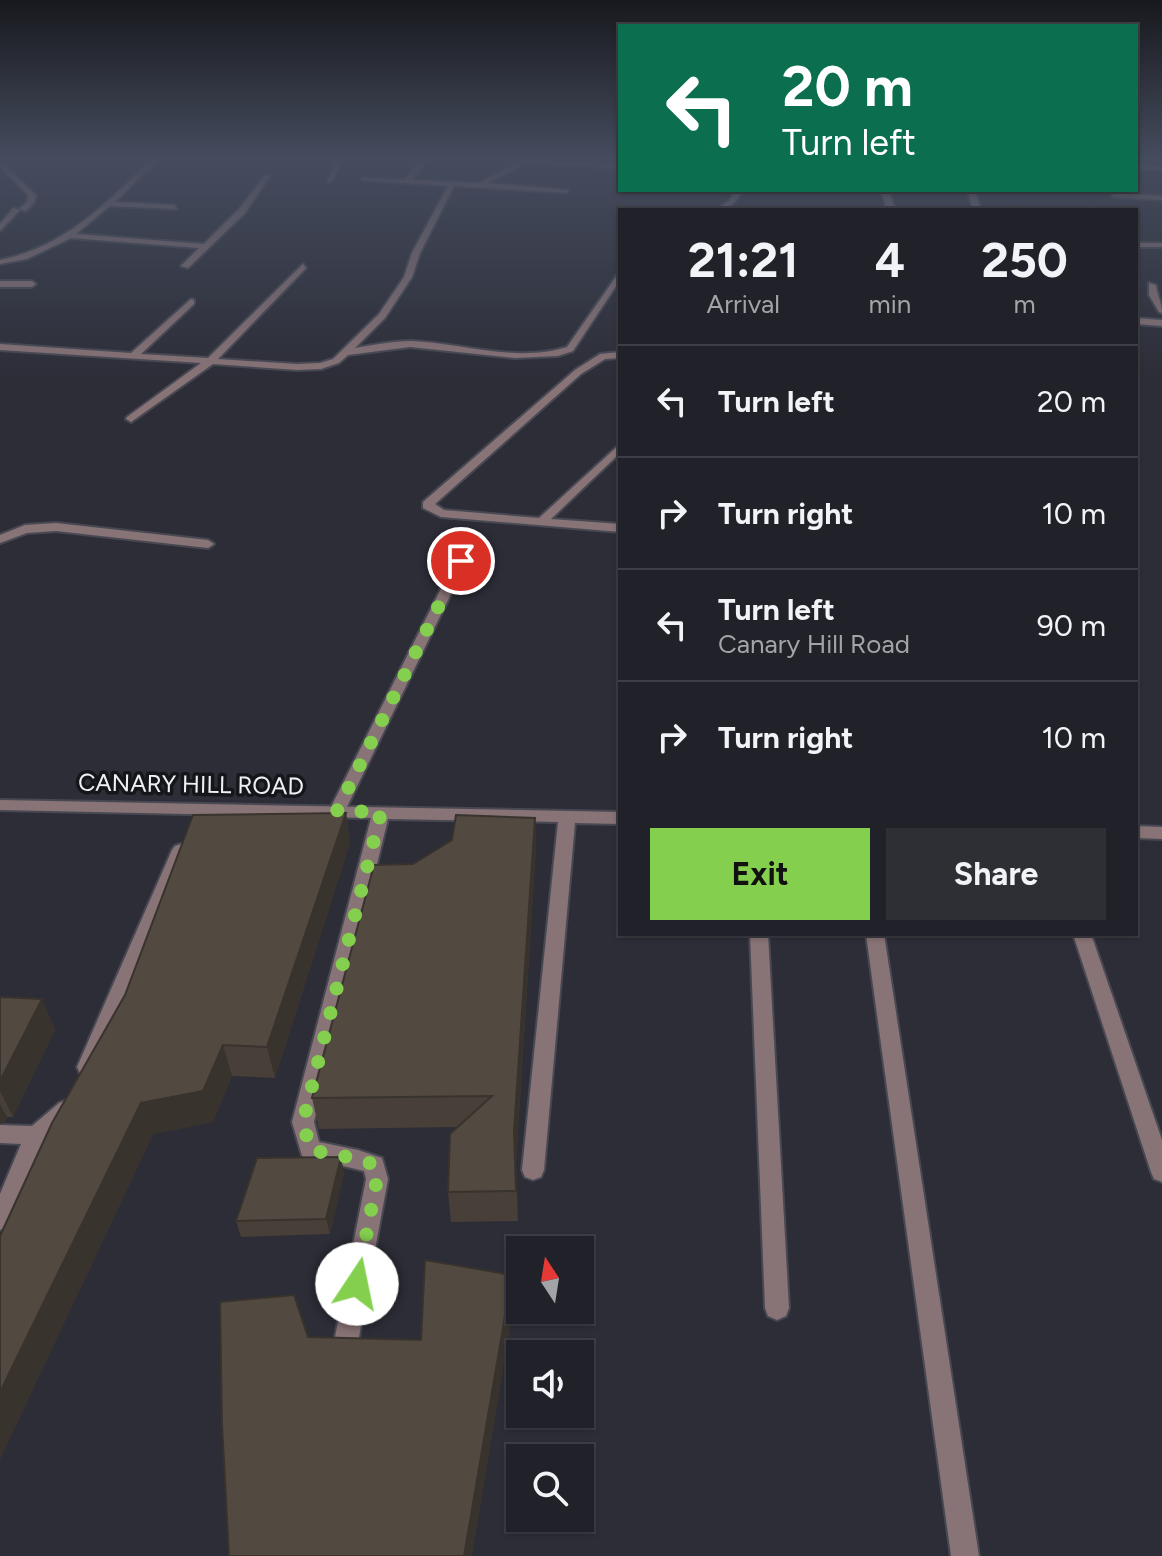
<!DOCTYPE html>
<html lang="en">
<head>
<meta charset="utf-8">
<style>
  body { margin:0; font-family:Figtree,sans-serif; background:#2d2f35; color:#f1f3f6; height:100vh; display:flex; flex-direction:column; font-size:30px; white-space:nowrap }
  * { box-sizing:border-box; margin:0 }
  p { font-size:26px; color:#a2a4a8 }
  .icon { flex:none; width:44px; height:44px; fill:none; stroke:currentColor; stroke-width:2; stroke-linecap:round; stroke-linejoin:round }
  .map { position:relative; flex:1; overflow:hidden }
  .sheet { position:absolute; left:618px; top:208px; width:520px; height:728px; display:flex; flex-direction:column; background:#212229; border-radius:0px; box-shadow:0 2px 6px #0004,0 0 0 2px #3e3f46 }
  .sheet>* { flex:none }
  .hud { position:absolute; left:618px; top:24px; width:520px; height:168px; border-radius:0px; box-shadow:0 2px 6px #0004,0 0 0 2px #3e3f46; background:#0b6e4f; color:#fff; overflow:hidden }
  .needle { width:52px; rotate:348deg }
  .tools { position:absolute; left:506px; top:1236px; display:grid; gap:16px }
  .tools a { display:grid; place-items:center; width:88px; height:88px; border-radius:0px; background:#212229; box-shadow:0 2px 6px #0004,0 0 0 2px #3e3f46; font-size:40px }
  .pin { position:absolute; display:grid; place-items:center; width:68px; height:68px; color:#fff; margin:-34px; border:4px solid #fff; border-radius:50%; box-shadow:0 2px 8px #0007 }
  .me { position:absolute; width:88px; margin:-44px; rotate:11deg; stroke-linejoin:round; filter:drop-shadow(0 0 6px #0008) }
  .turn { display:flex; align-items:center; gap:28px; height:168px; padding:0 32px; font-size:36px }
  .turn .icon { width:104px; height:104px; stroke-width:2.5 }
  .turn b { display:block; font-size:56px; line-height:68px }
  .eta { display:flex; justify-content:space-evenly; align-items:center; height:136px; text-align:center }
  .eta b { font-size:48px; font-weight:700; line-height:56px }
  .button { display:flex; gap:16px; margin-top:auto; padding:16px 32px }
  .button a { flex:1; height:92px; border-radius:0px; background:#84d04e; color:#111; font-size:32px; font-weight:700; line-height:92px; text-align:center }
  .button a+a { background:#2d2f35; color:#f1f3f6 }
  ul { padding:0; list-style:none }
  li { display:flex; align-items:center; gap:24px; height:112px; padding:0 32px; border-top:2px solid #3e3f46 }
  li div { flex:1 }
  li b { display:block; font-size:30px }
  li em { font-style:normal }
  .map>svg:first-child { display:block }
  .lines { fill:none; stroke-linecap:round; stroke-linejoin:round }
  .lane-casing { stroke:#474852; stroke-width:4 }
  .street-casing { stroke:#474852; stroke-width:4 }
  .lane { fill:#887376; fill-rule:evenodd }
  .street { fill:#887376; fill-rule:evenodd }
  .wall { fill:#473f38 }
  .shaded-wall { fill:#39332e }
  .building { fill:#524941; stroke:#39332e; stroke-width:2 }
  .route { stroke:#84d04e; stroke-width:14; stroke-dasharray:0 25.2 }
  .labels { text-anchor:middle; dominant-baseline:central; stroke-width:7; stroke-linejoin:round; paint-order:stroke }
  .street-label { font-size:24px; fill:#eff0f6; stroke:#15161a }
</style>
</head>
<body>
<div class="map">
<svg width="1162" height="1556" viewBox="0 0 1162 1556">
  <rect width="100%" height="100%" fill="#2c2d37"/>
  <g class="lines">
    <g class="lane-casing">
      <path id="lane" d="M461,557l6,4 -122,250 -2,4h-12l-2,-4 126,-250z"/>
    </g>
    <g class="street-casing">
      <path id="street" d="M151,160h7l-43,42 59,3 3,4 -67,-3 -34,28 128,10 35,-35 26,-34 5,1 -25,37 -57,55 -7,-2 18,-18 -128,-10 -44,21 -27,5v-4c66,-14 104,-55 151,-100z
        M337,160h6l-12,22h-4z
        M420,160h7l-15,20 68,3 42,-23 98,4v4l-94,-5 -38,20 81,7 -2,3 -113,-7 -34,67 -8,24 -27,41 -30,30c18,-3 37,-7 56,-7 51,2 105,22 156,6l53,-76v9l-47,71 -15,5 -43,2 -105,-11 -62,8 -9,8 -18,6 -24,1 -84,-6 -82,58 -5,-3 1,-2 74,-54 -201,-13v-6l131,9 60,-54 3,1v4l-53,50 67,4 95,-94 3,4 -88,91 79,5 23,-1 13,-4 46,-45 25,-37 8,-24 36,-67 -88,-6 3,-2 42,2z
        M0,161l36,34 -2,8 -8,8 -7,-2 8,-7 1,-7 -28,-28z
        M1136,164l26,2v4l-26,-2z
        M735,190h8c-7,12 -13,20 -27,20l14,-10z
        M881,190h8l6,20h-8z
        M967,190h8l6,20h-8z
        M1114,193l48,3v4l-51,-3z
        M1089,207l5,3h-8z
        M13,208l7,2 -20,21v-7z
        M1136,243h26v4h-26z
        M0,281h32l4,3 -4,3h-32z
        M1149,283l7,2c1,10 6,17 6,28l-3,-1 -10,-17z
        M1136,318l26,2v6l-26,-2z
        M620,352v6l-15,1 -24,15 -146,130 9,6 95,8 81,-74v9l-69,66 69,5v8l-179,-15 -18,-9v-6l152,-132 25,-16z
        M56,523l152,17 6,4 -6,4 -152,-17 -29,2 -27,10v-8l25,-10z
        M0,800l620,12v12l-45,-1 -31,347 -3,7 -8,3 -8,-3 -3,-7 36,-348 -170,-3 -74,303 5,20 39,8 24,8 6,21 -29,158 -3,9 -9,3 -9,-3 -3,-9 31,-158 -2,-8 -62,-15 -10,-34 79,-304 -371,-8z
        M1136,826l26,1v12l-26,-1z
        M181,844l6,2 3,4 -93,217 -3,6 -7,2 -7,-2 -3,-6 95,-217 3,-4z
        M750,934h18l21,374 -3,8 -9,4 -9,-4 -3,-8z
        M866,934h18l95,622h-28z
        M1073,934h18l71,206v42l-8,-3 -3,-7z
        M66,1100l7,3 4,6 -4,6 -29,26 -36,86 -8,3v-36l21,-50 -21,-1v-18l32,1 27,-23z"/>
    </g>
    <use href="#lane" class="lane"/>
    <use href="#street" class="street"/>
  </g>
  <path class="wall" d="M346,813l4,30 -75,235 -43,-2 -19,46 -60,12 -153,325v-223z
    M535,818l1,30 -20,314 2,59 -67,1 -3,-30 10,-65 -139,2 -7,-31 101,-234 39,-24z
    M0,997l42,2 13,31 -42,87h-6l-2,5 -5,2z
    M344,1173l-14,61 -89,3 -5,-16z"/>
  <path class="shaded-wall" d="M346,813l4,30 -75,235 -8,-31z
    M535,818l1,30 -20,314 2,59 -4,-90z
    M42,999l13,31 -42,87 -13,-26v-10z
    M223,1045l9,31 -19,46 -60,12 -153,325v-67l141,-289z
    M0,1104l7,13 -2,5 -5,2z
    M341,1157l3,16 -14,61 -4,-15z
    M512,1275l2,30 -42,251h-8z"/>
  <path class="building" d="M346,813l-79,234 -44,-2 -20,46 -62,12 -141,289v-156l52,-113 73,-128 68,-180z
    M456,815l79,3 -21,313 2,60 -68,1 2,-58 42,-38 -180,2 62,-233 39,-1 39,-24z
    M0,997l42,2 -42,82z
    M341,1157l-15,62 -90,2 21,-63z
    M425,1260l87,15 -48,281h-235l-7,-132 -2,-122 74,-7 14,42 113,3z"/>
  <linearGradient id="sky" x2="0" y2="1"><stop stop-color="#18191e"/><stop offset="0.42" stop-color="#454c5e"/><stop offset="1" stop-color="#454c5e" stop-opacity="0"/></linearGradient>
  <rect width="1162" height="378" fill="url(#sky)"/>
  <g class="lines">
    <path class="route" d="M357,1284l20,-105 -3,-14c-21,-10 -43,-9 -64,-16l-7,-27 78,-310 -44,-1 124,-250"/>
  </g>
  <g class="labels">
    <g class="street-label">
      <text transform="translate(191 784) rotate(1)">CANARY HILL ROAD</text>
    </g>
  </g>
</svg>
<div class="tools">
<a><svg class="needle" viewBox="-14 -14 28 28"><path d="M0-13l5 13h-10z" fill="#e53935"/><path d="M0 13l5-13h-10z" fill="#a2a4a8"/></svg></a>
<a><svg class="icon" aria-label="sound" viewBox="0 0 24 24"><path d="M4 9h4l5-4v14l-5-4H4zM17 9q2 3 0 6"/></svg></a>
<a><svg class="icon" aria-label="search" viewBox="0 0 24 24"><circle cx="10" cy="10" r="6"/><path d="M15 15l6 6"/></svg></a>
</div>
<div class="pin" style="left:461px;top:561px;background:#d93025"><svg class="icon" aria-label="arrive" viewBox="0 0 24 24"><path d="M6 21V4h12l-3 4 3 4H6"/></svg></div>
<svg class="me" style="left:357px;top:1284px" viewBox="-20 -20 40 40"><circle r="19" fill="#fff"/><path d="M0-13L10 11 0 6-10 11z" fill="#84d04e"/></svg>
<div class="hud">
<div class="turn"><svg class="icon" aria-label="left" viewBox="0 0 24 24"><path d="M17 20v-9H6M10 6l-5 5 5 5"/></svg><div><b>20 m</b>Turn left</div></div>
</div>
<section class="sheet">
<div class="eta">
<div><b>21:21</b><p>Arrival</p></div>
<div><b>4</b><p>min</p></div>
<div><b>250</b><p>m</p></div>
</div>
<ul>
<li><svg class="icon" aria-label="left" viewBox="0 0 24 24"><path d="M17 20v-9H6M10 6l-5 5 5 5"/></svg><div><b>Turn left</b></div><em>20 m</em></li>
<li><svg class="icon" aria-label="right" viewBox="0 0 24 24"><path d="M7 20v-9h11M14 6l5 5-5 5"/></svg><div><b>Turn right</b></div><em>10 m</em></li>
<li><svg class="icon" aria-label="left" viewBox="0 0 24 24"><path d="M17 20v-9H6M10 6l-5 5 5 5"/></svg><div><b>Turn left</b><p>Canary Hill Road</p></div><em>90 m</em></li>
<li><svg class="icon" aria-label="right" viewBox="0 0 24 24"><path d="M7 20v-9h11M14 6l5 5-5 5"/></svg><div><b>Turn right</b></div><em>10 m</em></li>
</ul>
<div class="button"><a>Exit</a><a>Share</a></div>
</section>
</div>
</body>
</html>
